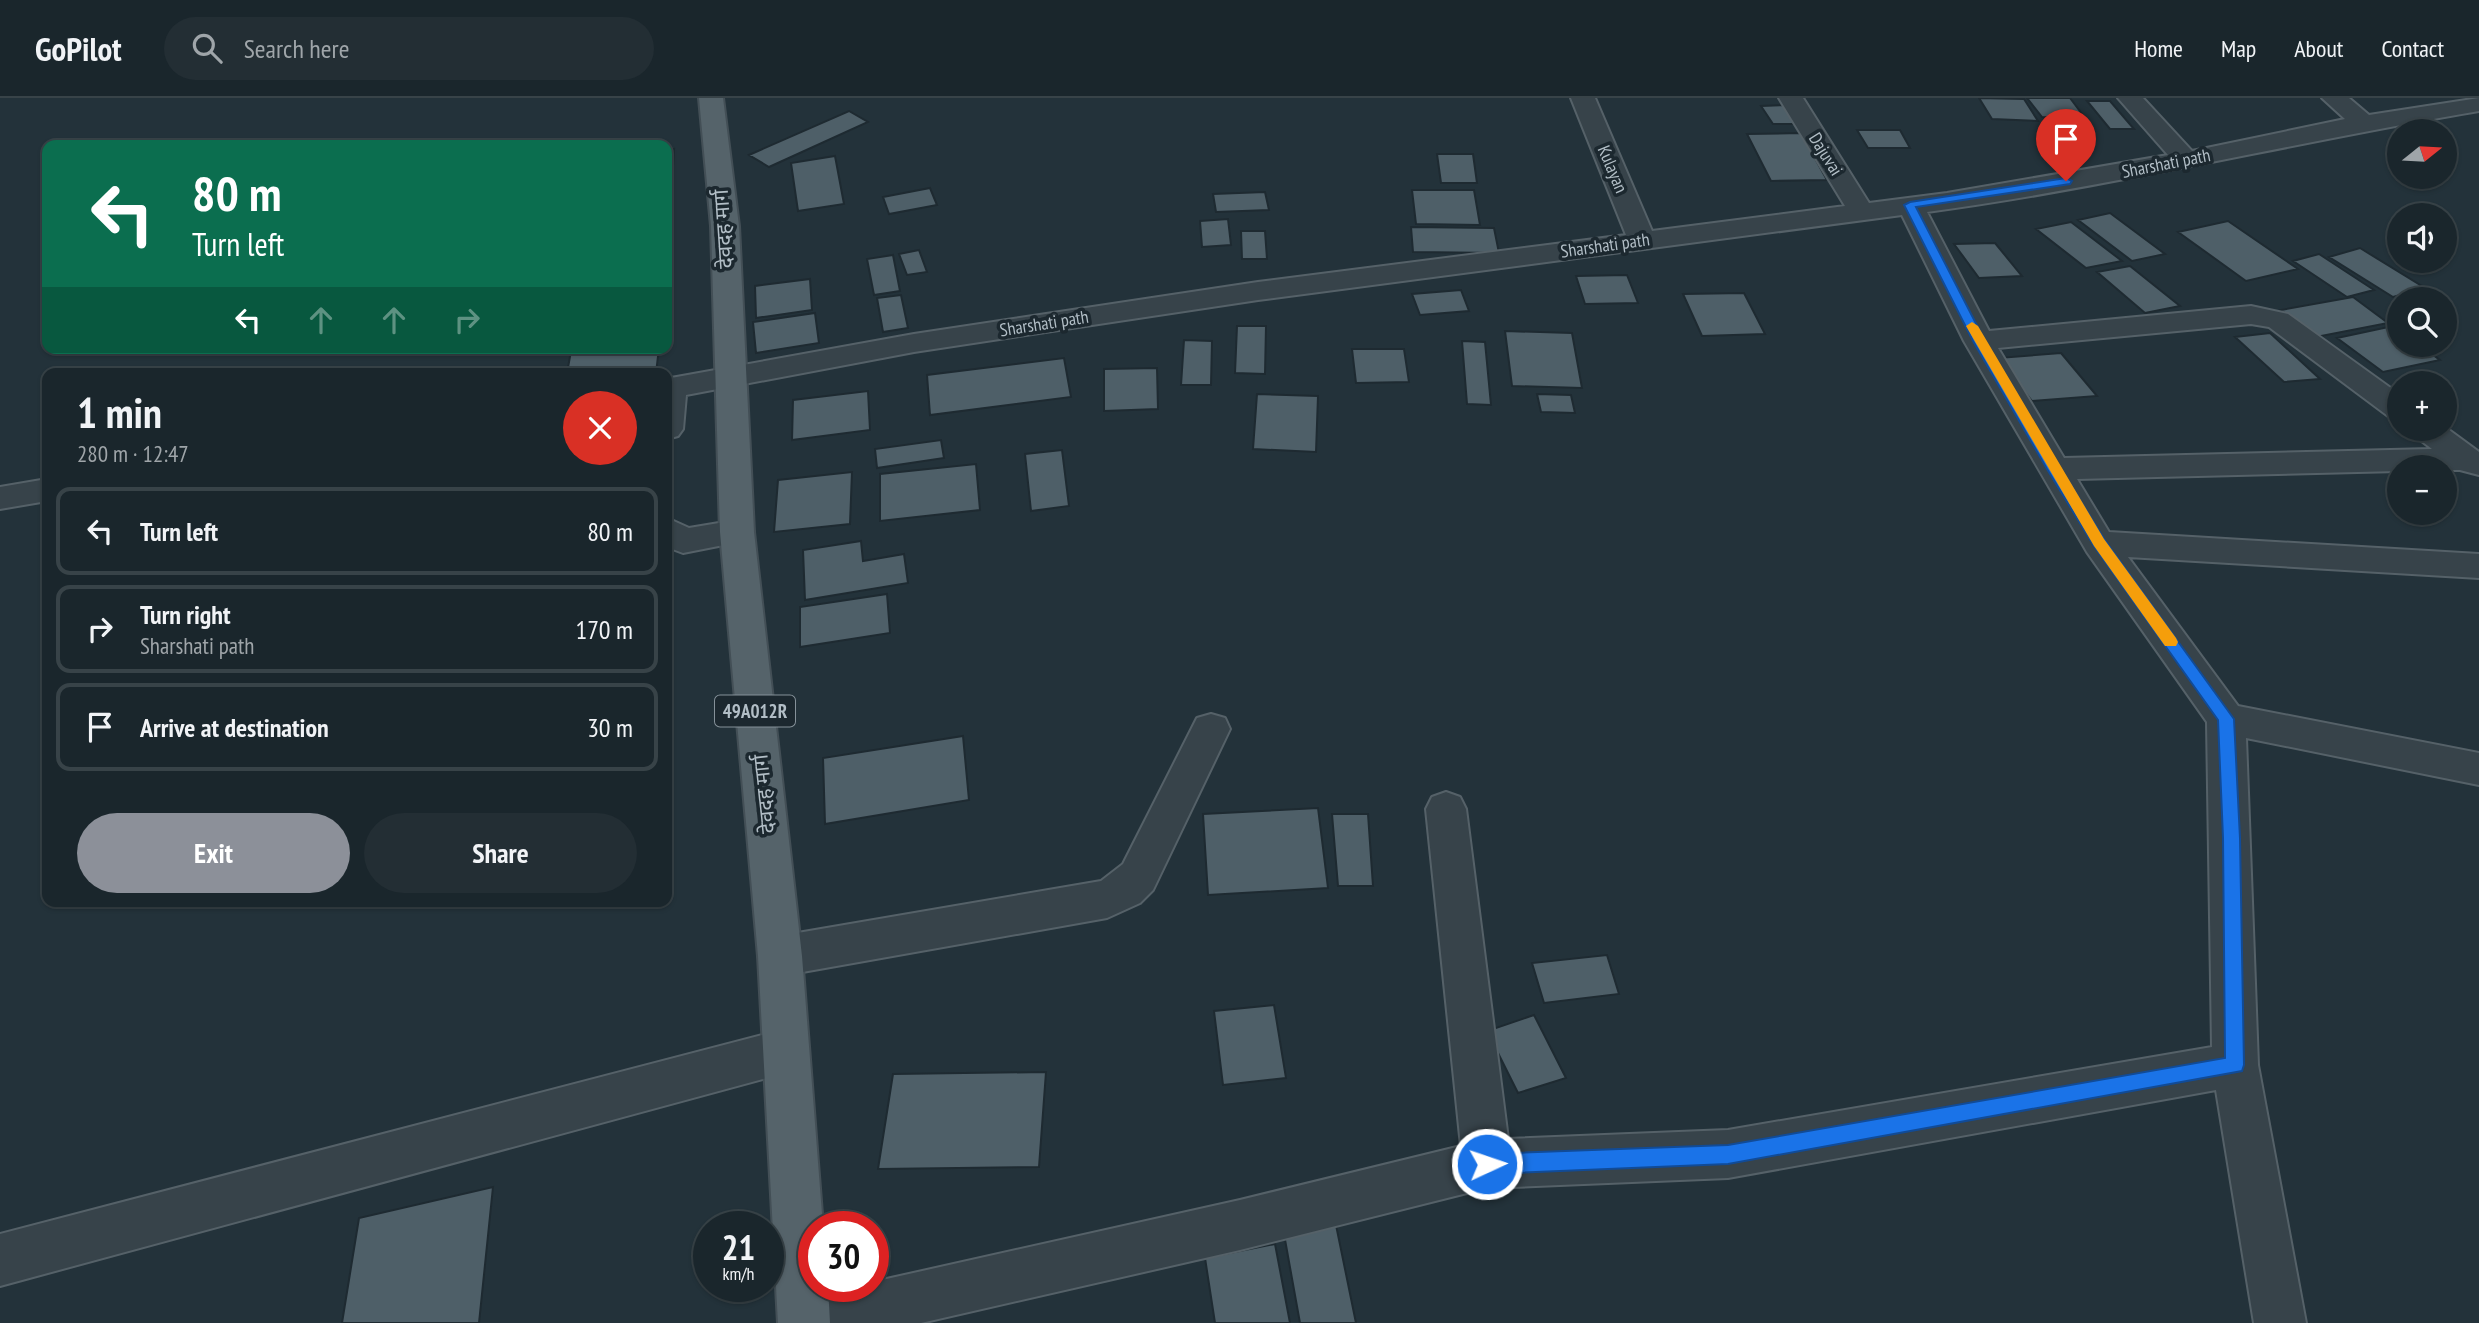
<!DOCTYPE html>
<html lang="en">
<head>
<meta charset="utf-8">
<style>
  body { margin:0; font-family:"PT Sans Narrow","Noto Sans Devanagari",sans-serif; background:#232e34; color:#f1f3f6; height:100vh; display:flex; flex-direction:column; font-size:26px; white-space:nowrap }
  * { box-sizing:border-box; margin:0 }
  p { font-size:23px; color:#9fa5a9 }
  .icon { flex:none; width:38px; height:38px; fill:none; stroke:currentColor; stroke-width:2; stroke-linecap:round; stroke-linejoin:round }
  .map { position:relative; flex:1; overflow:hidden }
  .panel { position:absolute; left:42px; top:270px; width:630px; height:539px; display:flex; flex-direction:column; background:#1a262c; border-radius:14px; box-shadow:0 2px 5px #0004,0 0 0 2px #384348 }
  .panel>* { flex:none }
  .hud { position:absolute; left:42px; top:42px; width:630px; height:214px; border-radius:14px; box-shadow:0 2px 5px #0004,0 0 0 2px #384348; background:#0b6e4f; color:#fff; overflow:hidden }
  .needle { width:46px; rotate:72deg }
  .fabs { position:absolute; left:2387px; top:21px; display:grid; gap:14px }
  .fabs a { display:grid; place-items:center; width:70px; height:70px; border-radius:50%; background:#1a262c; box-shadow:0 2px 5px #0004,0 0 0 2px #384348; font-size:35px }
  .speed { position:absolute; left:693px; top:1113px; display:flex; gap:14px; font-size:35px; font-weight:700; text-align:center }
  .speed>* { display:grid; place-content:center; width:91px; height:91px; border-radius:50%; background:#1a262c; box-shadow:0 2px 5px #0004,0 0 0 2px #384348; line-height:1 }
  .speed small { font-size:18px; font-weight:400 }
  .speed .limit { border:10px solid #d22; background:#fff; color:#111 }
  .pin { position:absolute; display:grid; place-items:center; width:60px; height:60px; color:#fff; margin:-72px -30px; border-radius:50% 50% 50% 0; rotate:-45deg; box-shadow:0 0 7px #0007 }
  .pin .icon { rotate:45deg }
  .me { position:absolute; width:77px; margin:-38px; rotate:87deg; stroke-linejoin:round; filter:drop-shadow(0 0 5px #0008) }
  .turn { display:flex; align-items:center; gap:24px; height:147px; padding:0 35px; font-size:32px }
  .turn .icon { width:91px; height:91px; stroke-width:2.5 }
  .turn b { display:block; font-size:49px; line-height:60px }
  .lanes { display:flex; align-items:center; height:66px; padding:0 35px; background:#0003; justify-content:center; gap:35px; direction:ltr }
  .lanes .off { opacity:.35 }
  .round { display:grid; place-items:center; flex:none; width:74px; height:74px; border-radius:37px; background:#232e34 }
  .head { display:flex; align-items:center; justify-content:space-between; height:119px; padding:0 35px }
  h1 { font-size:42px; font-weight:800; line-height:52px }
  .action { display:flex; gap:14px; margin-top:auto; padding:14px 35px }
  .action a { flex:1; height:80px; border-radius:42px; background:#8c9099; color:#fff; font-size:28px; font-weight:800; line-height:80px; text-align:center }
  .action a+a { background:#232e34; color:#f1f3f6 }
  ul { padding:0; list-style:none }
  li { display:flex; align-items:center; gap:21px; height:88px; margin:0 14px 10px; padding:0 21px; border:4px solid #384348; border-radius:14px }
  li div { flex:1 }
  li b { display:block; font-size:26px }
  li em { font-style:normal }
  header { display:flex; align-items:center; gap:42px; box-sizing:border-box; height:98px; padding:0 35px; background:#1a262c; border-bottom:2px solid #384348 }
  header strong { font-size:33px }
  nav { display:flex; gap:38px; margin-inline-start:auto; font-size:24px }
  .search { width:490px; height:63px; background:#232e34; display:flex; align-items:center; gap:18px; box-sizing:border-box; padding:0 24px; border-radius:38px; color:#9fa5a9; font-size:26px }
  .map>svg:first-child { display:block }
  .building { fill:#4e5f68; stroke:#1e2a31; stroke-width:2 }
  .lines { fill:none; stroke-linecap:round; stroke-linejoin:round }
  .minor-casing { stroke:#556168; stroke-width:4 }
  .major-casing { stroke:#434f56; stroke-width:4 }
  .minor { fill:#37434a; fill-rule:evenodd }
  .major { fill:#55636a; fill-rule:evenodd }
  .route { fill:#1a73e8; stroke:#114b97; stroke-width:2 }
  .slow { fill:#f59e0b }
  .labels { text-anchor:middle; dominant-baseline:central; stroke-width:7; stroke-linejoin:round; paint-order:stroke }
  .far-street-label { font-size:18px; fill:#b2bec6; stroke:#1c282f }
  .shield { fill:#1c282f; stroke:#859199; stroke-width:2 }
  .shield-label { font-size:19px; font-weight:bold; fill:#b2bec6 }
  .street-label { font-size:21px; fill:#b2bec6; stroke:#1c282f }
</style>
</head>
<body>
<header>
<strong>GoPilot</strong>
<div class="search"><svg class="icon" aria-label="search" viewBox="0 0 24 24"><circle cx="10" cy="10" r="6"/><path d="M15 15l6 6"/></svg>Search here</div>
<nav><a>Home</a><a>Map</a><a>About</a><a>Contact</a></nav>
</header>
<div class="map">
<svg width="2479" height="1225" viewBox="0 0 2479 1225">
  <rect width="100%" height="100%" fill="#23323a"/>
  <path class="building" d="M1979,0l45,1 14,22 -46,-2z
    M2027,0h43l15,20 -43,-1z
    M2087,3h23l24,28h-24z
    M1785,7l13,19h-25l-12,-18z
    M849,13l19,11 -99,45 -20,-12z
    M1857,32h43l10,18h-42z
    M1801,35l26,47 -56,1 -24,-47z
    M674,51l-2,33h-5v-32z
    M1437,56h36l4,29h-36z
    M835,58l9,48 -46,7 -7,-48z
    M930,90l7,17 -48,9 -6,-17z
    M1412,92h62l6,35 -64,-1z
    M1265,94l4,18 -53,2 -3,-18z
    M2110,115l55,41 -33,7 -54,-41z
    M1228,121l3,26 -29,2 -2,-26z
    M2228,123l70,48 -52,12 -68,-49z
    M2071,124l51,39 -36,7 -50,-39z
    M1411,129l83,1 5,25 -86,-1z
    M1241,133h24l2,28h-25z
    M1995,145l27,33 -43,2 -25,-34z
    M2360,150l65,40 -32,9 -64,-40z
    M919,152l8,22 -20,3 -8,-21z
    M2319,156l55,36 -27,7 -54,-36z
    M893,157l7,36 -26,4 -7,-36z
    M2130,168l50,40 -35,7 -48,-41z
    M1627,177l11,28 -53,1 -9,-28z
    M810,181l2,31 -56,8 -1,-32z
    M1461,192l8,21 -49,4 -8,-21z
    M1744,195l21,41 -63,2 -19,-42z
    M901,197l7,33 -25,4 -6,-34z
    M2353,199l35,26 -72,14 -35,-27z
    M815,215l4,30 -63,10 -3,-31z
    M1237,228h29l-1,48 -30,-1z
    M2393,228l6,4v15h20l21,15 -57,12 -46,-34z
    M1505,233l67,2 10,55 -70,-2z
    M2270,235l50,46 -36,3 -49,-45z
    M1184,242l28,1 -1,44h-30z
    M1462,243l23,1 6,63 -24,-1z
    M594,250h65l-3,25h-89l4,-22z
    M1352,251h52l5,33 -53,1z
    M2061,255l36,43 -65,5 -34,-43z
    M1064,260l7,39 -141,18 -3,-40z
    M1157,270l1,41 -54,2v-42z
    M868,293l2,39 -78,10 1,-40z
    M1257,296l61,2 -2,56 -63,-3z
    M1537,296l34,1 4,18 -34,-1z
    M941,342l3,18 -67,10 -2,-19z
    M1062,352l7,56 -38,5 -6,-57z
    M976,366l4,46 -100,11v-47z
    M852,374l-2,52 -76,8 4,-52z
    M861,443l2,20 41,-7 4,29 -103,17 -2,-50z
    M887,496l3,39 -90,14v-40z
    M963,638l6,64 -144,24 -2,-66z
    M1318,710l10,80 -120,7 -5,-81z
    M1332,716h36l5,72h-35z
    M1607,857l12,39 -75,9 -12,-40z
    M1274,907l12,73 -63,7 -9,-74z
    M1534,917l32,63 -48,15 -31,-62z
    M1046,974l-7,95 -161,2 15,-95z
    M493,1089l-14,136h-137l17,-105z
    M1336,1127l20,98h-56l-16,-89z
    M1275,1146l15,79h-75l-10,-65z"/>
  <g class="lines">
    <g class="minor-casing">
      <path id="minor" d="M1571,0h24l57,133 193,-25 -66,-108h24l66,105 78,-10 221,-38 -50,-57h25l49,53 153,-32 -23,-21h27l20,17 110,-17v13c-184,31 -367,76 -552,101l62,119 262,-25 37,8 111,80v25l-11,-3 -119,-89 -18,-3 -253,24 66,110 368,-9 -17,-13 -5,-7 35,-2 34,25v23l-19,-5h-15v-3h-46v4l-322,8 32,53 370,22v24l-351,-21 110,149 241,47v32l-233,-47 12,327 48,258h-52l-38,-233 -488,88 -241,10 -247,62 -319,73h-141l7,-19c28,-11 57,-18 86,-18v-4l367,-82 221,-54 -35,-337 6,-12 14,-5 14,5 6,12 42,330 220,-9 484,-83 -5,-325 -120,-170 -123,-211 -62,-126 -644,85 -344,52 -228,43 -3,34 -5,7 -11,3v-60l4,-1 243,-44 344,-52 368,-47z
        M47,381v22l-47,8v-22z
        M667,420l22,10 48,-8 12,4 5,8 -5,8 -66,13 -16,-6z
        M1211,616l14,4 5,11 -77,161 -13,13 -33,15 -327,58 -16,-6 -6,-14 6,-14 16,-6 321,-55 22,-17 74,-146z
        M785,931l16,7 7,15 -7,15 -16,7 -785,213v-52z"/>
    </g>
    <g class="major-casing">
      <path id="major" d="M699,0h24l16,128 15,306 48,424 21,271h-9v59h14l2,37h-52l-20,-367 -38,-424 -9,-306z"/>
    </g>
    <use href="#minor" class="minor"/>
    <use href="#major" class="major"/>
  </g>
  <path class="route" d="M2066,80l6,3 -2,3 -154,23 69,134 76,128 43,70 130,180 6,119 4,227 -2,6 -514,93 -241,10 -7,-2 -3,-8 3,-7 7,-3 241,-9 497,-87 -2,-220 -5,-118 -124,-174 -47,-77 -74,-128 -69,-136 6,-3z"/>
  <path class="slow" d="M1972,224l6,4 126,213 72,99 2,4 -2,4h-11l-71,-100 -128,-220z"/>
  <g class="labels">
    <g class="far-street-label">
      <text transform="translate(1826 56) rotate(58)">Dajuvai</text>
      <text transform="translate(2166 65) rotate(-11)">Sharshati path</text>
      <text transform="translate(1613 71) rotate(67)">Kulayan</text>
      <text transform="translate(1605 147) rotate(-8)">Sharshati path</text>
      <text transform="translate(1044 225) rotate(-9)">Sharshati path</text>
    </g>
    <rect class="shield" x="715" y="597.5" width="80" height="31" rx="5"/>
    <g class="shield-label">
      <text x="755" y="613">49A012R</text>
    </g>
    <g class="street-label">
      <text transform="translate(723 131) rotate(-94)">देवदह मार्ग</text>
      <text transform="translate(764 696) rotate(-96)">देवदह मार्ग</text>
    </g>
  </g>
</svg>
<div class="fabs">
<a><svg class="needle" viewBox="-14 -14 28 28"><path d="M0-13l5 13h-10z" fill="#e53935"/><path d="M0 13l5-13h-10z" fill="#9fa5a9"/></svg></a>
<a><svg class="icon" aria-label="sound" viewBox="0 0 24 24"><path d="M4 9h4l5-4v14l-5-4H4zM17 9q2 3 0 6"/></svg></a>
<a><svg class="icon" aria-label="search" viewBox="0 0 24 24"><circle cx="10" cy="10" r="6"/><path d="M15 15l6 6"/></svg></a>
<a>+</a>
<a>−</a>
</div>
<div class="speed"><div>21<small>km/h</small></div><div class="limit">30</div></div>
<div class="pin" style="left:2066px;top:83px;background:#d93025"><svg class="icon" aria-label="arrive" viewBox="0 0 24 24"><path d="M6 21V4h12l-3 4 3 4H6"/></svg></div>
<svg class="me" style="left:1487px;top:1066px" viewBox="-20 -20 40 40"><circle r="17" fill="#1a73e8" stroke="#fff" stroke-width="3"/><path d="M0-11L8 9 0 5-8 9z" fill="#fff"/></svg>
<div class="hud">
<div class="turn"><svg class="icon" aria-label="left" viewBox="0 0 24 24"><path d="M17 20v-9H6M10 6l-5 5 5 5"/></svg><div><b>80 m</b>Turn left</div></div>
<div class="lanes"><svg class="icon" aria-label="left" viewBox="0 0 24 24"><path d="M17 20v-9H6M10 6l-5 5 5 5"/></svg><svg class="icon off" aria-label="ahead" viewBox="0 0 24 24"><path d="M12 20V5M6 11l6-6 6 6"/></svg><svg class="icon off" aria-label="ahead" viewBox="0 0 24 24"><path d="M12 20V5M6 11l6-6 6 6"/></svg><svg class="icon off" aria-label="right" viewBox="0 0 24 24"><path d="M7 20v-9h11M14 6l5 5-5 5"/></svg></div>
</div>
<section class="panel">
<div class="head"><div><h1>1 min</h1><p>280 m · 12:47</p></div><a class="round" style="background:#d93025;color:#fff"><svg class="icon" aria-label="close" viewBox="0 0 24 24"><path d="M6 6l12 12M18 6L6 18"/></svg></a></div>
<ul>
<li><svg class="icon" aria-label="left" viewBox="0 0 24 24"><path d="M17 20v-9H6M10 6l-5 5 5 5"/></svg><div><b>Turn left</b></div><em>80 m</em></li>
<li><svg class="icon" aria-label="right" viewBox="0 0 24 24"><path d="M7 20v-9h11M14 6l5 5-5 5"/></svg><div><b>Turn right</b><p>Sharshati path</p></div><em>170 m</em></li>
<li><svg class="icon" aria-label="arrive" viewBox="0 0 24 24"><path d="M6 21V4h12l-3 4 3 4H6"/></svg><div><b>Arrive at destination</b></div><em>30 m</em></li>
</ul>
<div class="action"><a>Exit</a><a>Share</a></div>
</section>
</div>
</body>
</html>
